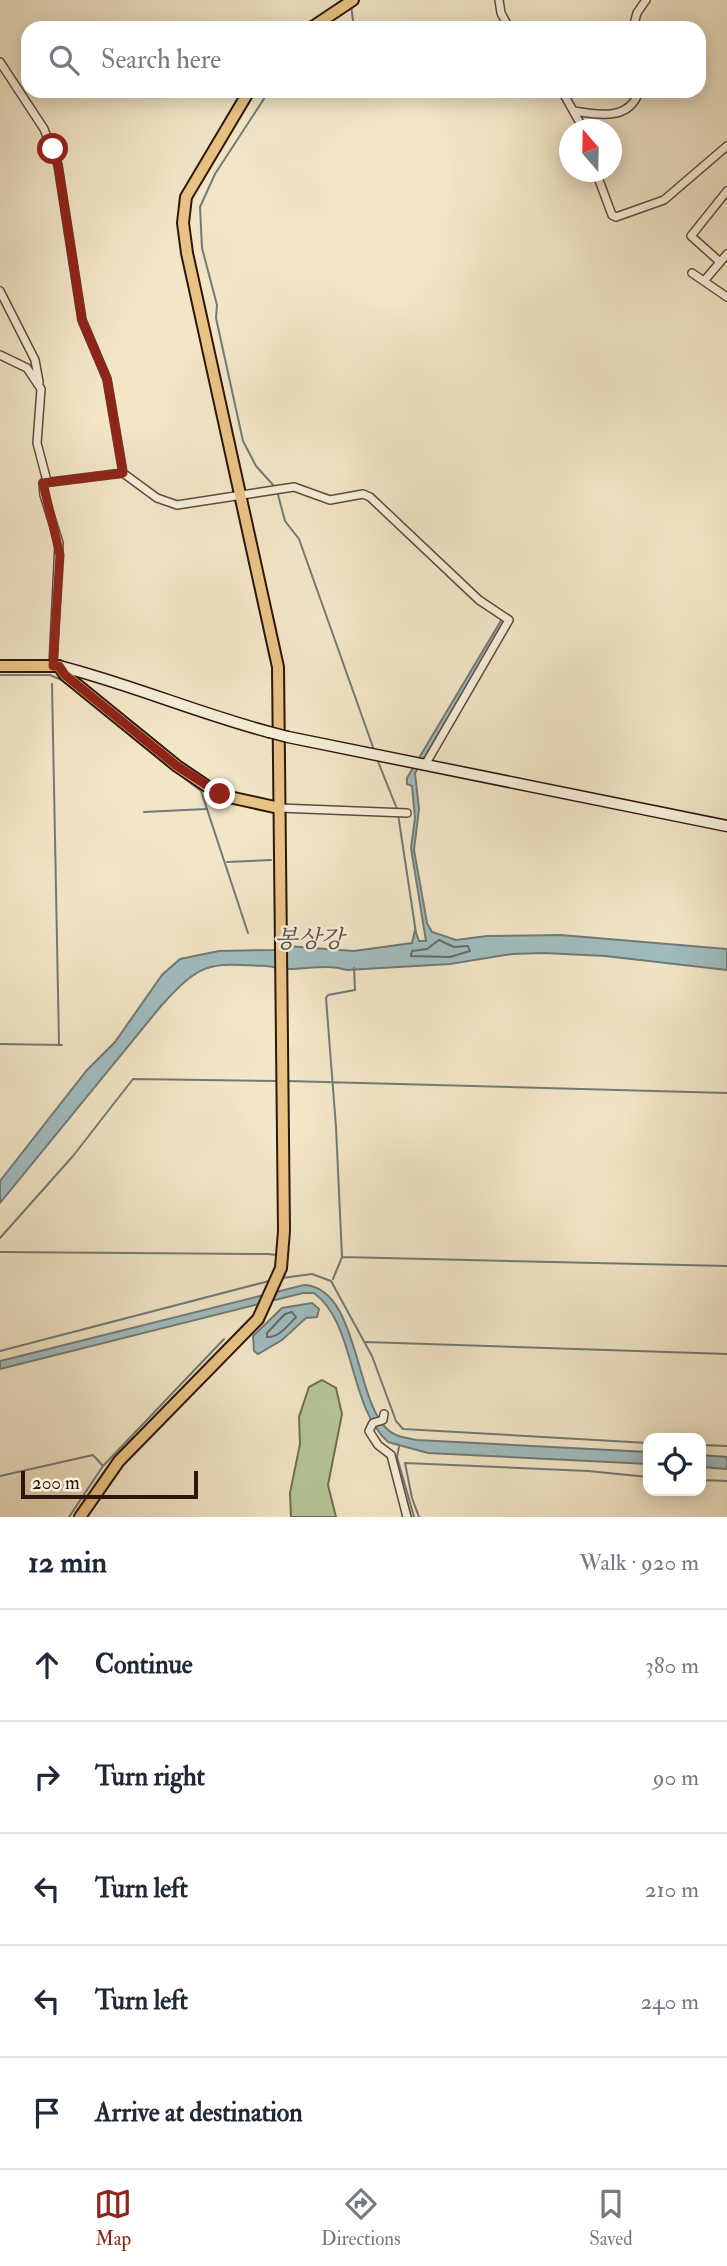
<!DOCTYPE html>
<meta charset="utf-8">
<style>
body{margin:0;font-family:"IM FELL Double Pica","Noto Serif KR",serif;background:#f6f6f7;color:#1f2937}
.controls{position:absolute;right:21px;bottom:21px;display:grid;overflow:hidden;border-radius:14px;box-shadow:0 4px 18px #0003}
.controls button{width:63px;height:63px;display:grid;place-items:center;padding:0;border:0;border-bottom:2px solid #e0e1e3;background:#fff;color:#1f2937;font:35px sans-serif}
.compass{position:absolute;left:559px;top:119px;width:63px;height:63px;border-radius:50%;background:#fff;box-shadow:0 4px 18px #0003;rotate:340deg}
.scale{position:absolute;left:21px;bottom:18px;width:177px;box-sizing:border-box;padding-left:7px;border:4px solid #2e160c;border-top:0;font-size:19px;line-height:24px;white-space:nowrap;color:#2e160c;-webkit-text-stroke:5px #f7efdb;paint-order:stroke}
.stop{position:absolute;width:21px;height:21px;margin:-16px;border:5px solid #8f2418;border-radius:50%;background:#fff}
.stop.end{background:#8f2418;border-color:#fff;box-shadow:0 2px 7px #0008}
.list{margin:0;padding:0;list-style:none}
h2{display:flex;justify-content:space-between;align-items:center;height:91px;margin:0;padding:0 28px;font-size:30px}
h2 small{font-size:23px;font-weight:400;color:#747a83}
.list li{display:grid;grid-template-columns:46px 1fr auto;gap:21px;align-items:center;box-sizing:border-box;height:112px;padding:0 28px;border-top:2px solid #e0e1e3}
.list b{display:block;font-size:26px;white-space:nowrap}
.list em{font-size:23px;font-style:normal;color:#747a83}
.icon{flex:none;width:38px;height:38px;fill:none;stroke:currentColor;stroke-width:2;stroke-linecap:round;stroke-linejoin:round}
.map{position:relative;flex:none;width:727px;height:1517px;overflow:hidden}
.search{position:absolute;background:#fff;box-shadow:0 4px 18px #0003;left:21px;right:21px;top:21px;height:77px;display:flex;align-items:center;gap:18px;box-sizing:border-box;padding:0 24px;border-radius:21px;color:#747a83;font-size:26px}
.sheet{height:651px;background:#fff}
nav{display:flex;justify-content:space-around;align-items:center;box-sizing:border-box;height:98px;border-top:2px solid #e0e1e3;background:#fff;font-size:19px;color:#747a83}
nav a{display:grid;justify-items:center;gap:4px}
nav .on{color:#8f2418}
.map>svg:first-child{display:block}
.green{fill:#b6c699;stroke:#726e52;stroke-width:2}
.water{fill:#a0bdc0;stroke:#727a78;stroke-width:2}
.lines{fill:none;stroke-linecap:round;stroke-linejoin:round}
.shore{stroke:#676a66;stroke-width:2}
.stream{stroke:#727a78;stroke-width:2}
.street-casing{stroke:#5f4a3b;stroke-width:10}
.secondary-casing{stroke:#2e160c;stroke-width:13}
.primary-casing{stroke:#2e160c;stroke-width:14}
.street{stroke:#f7efdb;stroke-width:7}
.secondary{stroke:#f7efdb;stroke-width:10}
.primary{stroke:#e9c384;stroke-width:10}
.secondary-bridge-casing{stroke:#2e160c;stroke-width:13;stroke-linecap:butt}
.secondary-bridge{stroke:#f7efdb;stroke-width:10}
.route{stroke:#8f2418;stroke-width:9}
.labels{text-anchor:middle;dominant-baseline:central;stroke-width:5;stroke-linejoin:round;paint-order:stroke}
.water-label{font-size:24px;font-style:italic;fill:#56504b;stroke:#f7efdb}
</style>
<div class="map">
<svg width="727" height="1517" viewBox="0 0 727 1517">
<rect width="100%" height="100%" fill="#f2e6c7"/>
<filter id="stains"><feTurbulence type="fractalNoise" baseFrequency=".00286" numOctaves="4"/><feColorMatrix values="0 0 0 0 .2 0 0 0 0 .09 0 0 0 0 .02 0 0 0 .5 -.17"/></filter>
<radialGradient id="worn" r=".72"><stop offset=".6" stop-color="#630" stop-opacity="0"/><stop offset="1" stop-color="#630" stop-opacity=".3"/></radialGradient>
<path class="green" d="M322,1380L336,1388L342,1414L328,1485L336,1517H291L290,1493L300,1444L299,1417L309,1387Z"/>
<path class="water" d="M502,619L506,620L415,773L419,809L414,850L427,923L432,932L456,940L487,936L561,935L727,949V970L605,956L544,953L512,954L450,964L347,970C327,964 308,969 288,969C281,970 274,966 266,966C207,963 201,962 161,1006L0,1203V1181L87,1070L115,1042L162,975L180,959L219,951L273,950L287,946L354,951L412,943L415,930L419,941H426L411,848L415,818L412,786L407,784V778Z
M304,1285C358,1287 355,1400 387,1429C395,1437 407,1438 417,1440L648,1452V1464L428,1453L388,1442C348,1406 356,1324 314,1293H303L0,1369V1361Z
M312,1303L319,1309L317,1317L306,1318L282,1340L258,1354L254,1351L253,1336L282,1308Z
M701,1455L727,1457V1469L701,1467Z"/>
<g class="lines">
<path class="shore" d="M439,940L454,947L468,946L470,951L450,957L411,956L412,951L427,949Z
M292,1312L296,1317C288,1325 279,1338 267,1337V1333L285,1314Z"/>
<path class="stream" d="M351,5L354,28
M269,91L215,174L200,207L202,248L217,305L216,318L243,441L256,466L274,486
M277,491L285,521L299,539L374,750
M0,675H50L64,681L153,753
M52,684L59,1044
M377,759L397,809
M179,774L201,791L248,933
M144,812L206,809
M398,814L416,933
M227,862L271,860
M0,1044L62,1045
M287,1081L727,1093
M0,1238L73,1156L133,1079L278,1081
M0,1252L268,1254L277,1255L275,1267
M342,1257L727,1266
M282,1278L312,1274L331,1281L372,1356L396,1421L403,1429L648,1443
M333,1279L342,1257L336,1127L326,998L328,995L355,990L354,968
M366,1342L727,1354
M0,1351L269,1281
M701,1445L727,1446
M399,1447L397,1457L414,1517
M0,1476L93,1455L102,1465
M701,1480L727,1481
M69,1517L103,1466L224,1339
M419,1517L412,1498L405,1463L588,1471L648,1477"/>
<g class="street-casing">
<path id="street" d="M499,0L501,13L509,28
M633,28L637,13L646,0
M0,62L44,129L58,165L82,320L107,379L123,473L157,498L177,505L294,487L330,500L363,494L370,497L479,600L509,620L425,765
M562,91L584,130
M574,111C598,115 630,121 639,91
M596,172L612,215L616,217L664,200L727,146
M720,262L691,236L727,191
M692,273L727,297
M704,281L727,254
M0,291L35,360L39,382
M0,355L27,368L41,389L37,443L47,481
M53,666L59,543L44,495L43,483L123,473
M279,808L407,813
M384,1414L383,1420L373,1423L369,1431L378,1445L391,1455L407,1517"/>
</g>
<g class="secondary-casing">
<path id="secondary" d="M59,666C130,684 197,713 269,732
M288,737L727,826"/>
</g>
<g class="primary-casing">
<path id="primary" d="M311,28L353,0
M0,666H59L65,675L177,766L220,795L279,808
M80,1517L119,1461L258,1319L281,1268L284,1231L278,667L187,253L183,223L186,197L249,91"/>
</g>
<use href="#street" class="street"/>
<use href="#secondary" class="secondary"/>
<use href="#primary" class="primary"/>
<g class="secondary-bridge-casing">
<path id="secondary-bridge" d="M269,732L288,737"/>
</g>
<use href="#secondary-bridge" class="secondary-bridge"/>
</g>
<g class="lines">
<path class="route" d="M53,149L58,165L82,320L107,379L123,473L43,483L60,555L53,666H59L65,675L177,766L220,794"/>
</g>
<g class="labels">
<g class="water-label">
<text x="309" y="939">봉상강</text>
</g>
</g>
<rect width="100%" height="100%" filter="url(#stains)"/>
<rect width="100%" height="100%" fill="url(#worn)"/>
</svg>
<div class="controls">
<button><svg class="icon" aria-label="locate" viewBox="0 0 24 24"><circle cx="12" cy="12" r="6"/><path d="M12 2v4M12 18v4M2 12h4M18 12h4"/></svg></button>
</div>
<svg class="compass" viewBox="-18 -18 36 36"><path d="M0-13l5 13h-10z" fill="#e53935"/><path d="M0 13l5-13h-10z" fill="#747a83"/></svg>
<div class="scale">200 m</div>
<div class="stop" style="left:53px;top:149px"></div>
<div class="stop end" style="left:220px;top:794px"></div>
<div class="search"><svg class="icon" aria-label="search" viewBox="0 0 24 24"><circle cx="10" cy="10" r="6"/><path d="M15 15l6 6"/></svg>Search here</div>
</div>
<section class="sheet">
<h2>12 min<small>Walk · 920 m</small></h2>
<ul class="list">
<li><svg class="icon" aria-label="ahead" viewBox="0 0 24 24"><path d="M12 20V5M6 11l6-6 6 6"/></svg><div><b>Continue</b></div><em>380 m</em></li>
<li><svg class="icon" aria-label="right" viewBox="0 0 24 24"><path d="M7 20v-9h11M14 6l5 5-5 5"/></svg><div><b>Turn right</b></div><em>90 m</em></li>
<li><svg class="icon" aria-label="left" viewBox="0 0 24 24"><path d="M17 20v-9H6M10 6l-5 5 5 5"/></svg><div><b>Turn left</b></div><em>210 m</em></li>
<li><svg class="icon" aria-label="left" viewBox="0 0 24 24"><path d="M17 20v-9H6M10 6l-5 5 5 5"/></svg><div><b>Turn left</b></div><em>240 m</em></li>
<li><svg class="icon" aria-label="arrive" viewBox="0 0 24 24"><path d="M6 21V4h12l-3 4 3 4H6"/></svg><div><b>Arrive at destination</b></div></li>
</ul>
</section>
<nav>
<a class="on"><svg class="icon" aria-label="map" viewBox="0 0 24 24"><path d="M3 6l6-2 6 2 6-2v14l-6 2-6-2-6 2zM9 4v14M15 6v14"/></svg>Map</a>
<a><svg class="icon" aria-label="directions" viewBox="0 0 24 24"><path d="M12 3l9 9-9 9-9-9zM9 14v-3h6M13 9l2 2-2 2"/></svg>Directions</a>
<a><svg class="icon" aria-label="saved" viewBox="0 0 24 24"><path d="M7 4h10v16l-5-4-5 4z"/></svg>Saved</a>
</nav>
